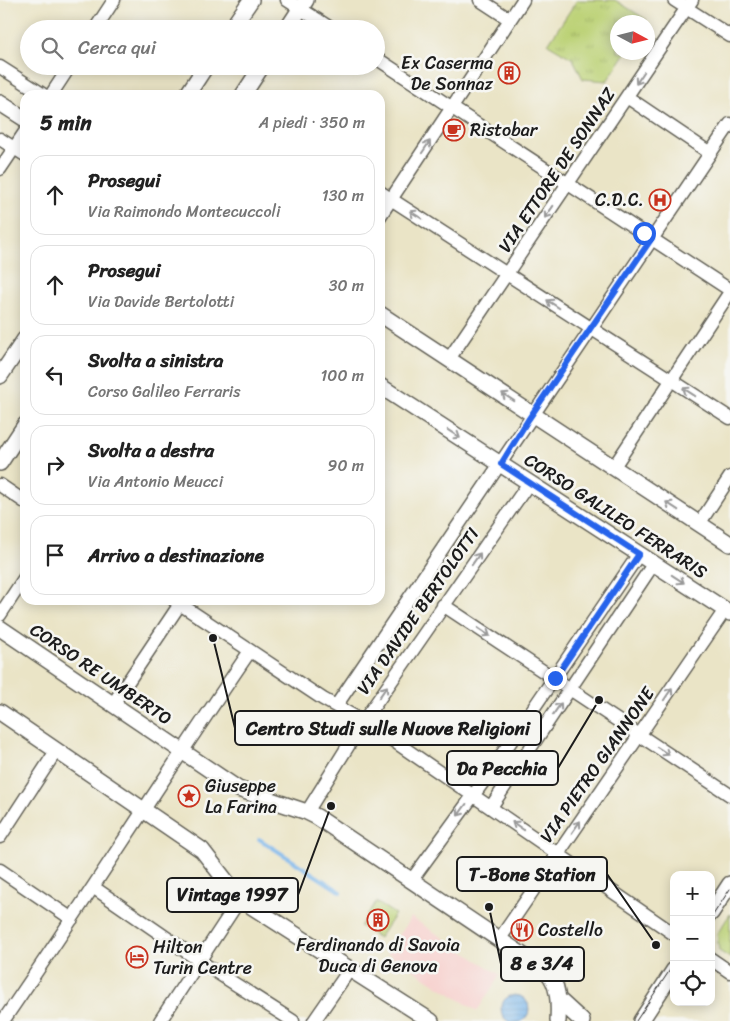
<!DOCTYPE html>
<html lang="it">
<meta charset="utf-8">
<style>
body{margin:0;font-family:Sriracha,sans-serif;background:#f6f6f6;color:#222}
.controls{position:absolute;right:15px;bottom:15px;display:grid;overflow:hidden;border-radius:10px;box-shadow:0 2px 12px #0003}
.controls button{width:45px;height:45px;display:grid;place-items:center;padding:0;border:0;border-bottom:1px solid #e0e0e0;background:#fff;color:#222;font:25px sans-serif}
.compass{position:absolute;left:610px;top:15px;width:45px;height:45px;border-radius:50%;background:#fff;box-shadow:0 2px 12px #0003;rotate:97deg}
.stop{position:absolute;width:15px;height:15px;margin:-11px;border:4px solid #2563eb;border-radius:50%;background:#fff}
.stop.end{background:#2563eb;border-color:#fff;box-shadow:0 1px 5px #0008}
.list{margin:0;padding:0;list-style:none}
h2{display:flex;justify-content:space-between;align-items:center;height:65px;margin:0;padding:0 20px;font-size:21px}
h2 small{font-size:16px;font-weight:400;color:#767676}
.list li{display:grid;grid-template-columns:32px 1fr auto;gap:15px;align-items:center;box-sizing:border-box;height:80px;margin:0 10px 10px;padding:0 10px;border:1px solid #e0e0e0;border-radius:15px}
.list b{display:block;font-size:19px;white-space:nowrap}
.list p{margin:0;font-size:16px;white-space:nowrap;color:#767676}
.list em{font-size:16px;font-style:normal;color:#767676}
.icon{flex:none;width:28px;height:28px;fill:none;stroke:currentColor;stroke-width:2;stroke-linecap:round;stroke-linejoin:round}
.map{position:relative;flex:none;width:730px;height:1021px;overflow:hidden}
.search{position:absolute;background:#fff;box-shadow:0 2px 12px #0003;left:20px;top:20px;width:365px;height:55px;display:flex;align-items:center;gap:12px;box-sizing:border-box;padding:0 18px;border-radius:28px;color:#767676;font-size:19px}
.panel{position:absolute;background:#fff;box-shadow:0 2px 12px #0003;left:20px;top:90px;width:365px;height:515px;border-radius:15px}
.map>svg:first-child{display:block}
.built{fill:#f7d0cd}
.grass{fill:url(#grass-tufts);stroke:#6c7749}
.garden{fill:#bcd276;stroke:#6c7749}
.water{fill:url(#water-rules);stroke:#4a6883}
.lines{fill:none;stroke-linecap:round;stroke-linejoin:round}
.stream{stroke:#77b4ea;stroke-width:4}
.minor-casing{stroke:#646258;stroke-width:15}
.tertiary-casing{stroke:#646258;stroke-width:18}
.minor{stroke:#fff;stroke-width:12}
.tertiary{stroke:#fff;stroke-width:15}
.tram{stroke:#1c1c1c;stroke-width:1}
.oneway{stroke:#999}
.route{stroke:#2563eb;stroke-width:6}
.labels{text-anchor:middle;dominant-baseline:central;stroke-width:5;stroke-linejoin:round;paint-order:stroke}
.poi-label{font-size:18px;fill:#1c1c1c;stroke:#f6f6f2;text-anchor:start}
.street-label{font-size:18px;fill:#1c1c1c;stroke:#f6f6f2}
.leader{fill:none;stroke:#1c1c1c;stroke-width:2}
.callout-dot{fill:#1c1c1c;stroke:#f6f6f2;stroke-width:2}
.callout{fill:#f6f6f2;stroke:#1c1c1c;stroke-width:2}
.callout-label{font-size:19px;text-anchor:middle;font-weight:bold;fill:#1c1c1c}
</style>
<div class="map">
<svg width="730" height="1021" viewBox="0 0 730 1021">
<defs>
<pattern id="grass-tufts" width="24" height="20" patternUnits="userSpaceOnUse" patternTransform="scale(1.25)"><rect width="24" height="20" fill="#bcd276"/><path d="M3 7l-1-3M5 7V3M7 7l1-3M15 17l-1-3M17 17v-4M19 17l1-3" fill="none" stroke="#a1b466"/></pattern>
<pattern id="water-rules" width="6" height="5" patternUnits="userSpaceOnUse" patternTransform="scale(1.25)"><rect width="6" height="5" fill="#77b4ea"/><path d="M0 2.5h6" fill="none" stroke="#669ac8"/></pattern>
</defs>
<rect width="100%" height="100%" fill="#f6f6f2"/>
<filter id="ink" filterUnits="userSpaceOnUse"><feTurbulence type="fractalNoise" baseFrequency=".02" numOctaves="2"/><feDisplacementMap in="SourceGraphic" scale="10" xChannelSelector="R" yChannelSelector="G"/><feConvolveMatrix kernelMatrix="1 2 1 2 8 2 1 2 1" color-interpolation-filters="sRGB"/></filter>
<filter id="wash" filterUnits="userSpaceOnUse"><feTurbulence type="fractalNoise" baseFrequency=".0096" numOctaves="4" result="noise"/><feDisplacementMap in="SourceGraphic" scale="20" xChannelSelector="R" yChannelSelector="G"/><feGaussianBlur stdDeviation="1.12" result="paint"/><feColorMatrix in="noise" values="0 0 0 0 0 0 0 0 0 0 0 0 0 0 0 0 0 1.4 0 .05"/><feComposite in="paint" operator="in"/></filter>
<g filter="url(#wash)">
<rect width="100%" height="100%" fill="#eae4c6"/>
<path class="built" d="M411,917L500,975L477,1011L387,953Z"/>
<path class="grass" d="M577,0H615L647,20L645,22H618V52L626,53L607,81L583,79L573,59L548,44Z"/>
<path class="garden" d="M376,902L395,914L379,938L360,926Z
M730,914V958L719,951L717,934Z"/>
<path class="water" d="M501 1009a14 14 0 1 1 28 0a14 14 0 1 1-28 0Z"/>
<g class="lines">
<path class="stream" d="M259,839L341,892"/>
</g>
</g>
<g filter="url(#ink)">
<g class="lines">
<g class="minor-casing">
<path id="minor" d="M287,0L332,29
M480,0L509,19
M674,0L730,36
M95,29L114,0
M376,58L730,290
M0,67L44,95
M51,95L70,66
M627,97L710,153
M0,139L25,155
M0,169L25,132
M380,192L730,418
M380,216L523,0
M449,359L692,0
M613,468L730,292
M0,485L25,502
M699,524L730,477
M174,600L323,699L375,728L674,934
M443,605L730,795
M0,615L25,577
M113,704L180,604
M336,706L730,124
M491,807L654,563
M307,812L363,722L529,483
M0,837L56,751
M0,870L72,919
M411,881L483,782L639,554
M93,887L210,968L293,1021
M499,940L725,610
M711,959L730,972
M3,1021C87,899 166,773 250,651
M160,1021L240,899
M314,1021L350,969"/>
</g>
<g class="tertiary-casing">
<path id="tertiary" d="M231,29L251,0
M287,29L306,0
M187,95L206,66
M243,95L262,66
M0,103L25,119
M380,314L730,544
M0,376L25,339
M380,386L730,613
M0,463L25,425
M0,628L238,789L307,812L317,817L546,971C559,983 559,1004 558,1021
M0,712L202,850L240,899L431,1021
M711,913L730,884
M558,999L582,1021
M641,1021L674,970"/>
</g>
<use href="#minor" class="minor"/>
<use href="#tertiary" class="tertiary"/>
<path class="tram" d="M711,918L730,889
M636,1021L674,964"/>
</g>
<defs><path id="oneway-shaft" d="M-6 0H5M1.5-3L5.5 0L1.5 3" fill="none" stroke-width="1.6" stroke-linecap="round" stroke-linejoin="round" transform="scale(1.25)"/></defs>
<g class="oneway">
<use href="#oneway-shaft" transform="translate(640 78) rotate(124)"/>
<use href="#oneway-shaft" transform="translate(426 147) rotate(-56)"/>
<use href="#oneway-shaft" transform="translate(549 212) rotate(125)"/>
<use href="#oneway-shaft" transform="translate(416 215) rotate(-148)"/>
<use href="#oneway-shaft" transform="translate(553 304) rotate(-147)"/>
<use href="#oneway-shaft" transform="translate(689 392) rotate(-147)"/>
<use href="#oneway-shaft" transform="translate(508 397) rotate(-147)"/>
<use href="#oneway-shaft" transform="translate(454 434) rotate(33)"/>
<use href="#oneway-shaft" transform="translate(672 506) rotate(-147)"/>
<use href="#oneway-shaft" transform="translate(476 559) rotate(-55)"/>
<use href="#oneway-shaft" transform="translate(678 579) rotate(33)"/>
<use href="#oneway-shaft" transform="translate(484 632) rotate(34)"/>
<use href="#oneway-shaft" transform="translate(383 692) rotate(-55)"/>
<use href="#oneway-shaft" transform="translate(668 694) rotate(-56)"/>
<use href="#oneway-shaft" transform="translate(557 709) rotate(-55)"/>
<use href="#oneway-shaft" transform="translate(663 751) rotate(33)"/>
<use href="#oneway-shaft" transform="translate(462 810) rotate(126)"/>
<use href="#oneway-shaft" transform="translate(518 826) rotate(-145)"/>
<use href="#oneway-shaft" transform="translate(576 827) rotate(-55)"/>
</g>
</g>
<g class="lines" filter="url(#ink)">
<path class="route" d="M555,678L639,554L501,464L528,420L652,238L644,233"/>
</g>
<defs>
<g id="building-ring" transform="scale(1.125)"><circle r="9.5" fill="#f6f6f2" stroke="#c8321e" stroke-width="1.5"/><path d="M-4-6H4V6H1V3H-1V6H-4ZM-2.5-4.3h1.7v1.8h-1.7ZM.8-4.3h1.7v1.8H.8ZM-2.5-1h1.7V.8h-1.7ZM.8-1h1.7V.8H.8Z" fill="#c8321e"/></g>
<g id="cafe-ring" transform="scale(1.125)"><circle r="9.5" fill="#f6f6f2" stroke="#c8321e" stroke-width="1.5"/><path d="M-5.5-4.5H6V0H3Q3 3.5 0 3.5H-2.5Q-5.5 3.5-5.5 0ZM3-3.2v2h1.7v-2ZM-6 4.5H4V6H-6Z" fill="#c8321e"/></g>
<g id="hospital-ring" transform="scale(1.125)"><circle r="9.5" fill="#f6f6f2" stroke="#c8321e" stroke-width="1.5"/><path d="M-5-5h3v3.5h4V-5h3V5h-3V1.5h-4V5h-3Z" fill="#c8321e"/></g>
<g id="sight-ring" transform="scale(1.125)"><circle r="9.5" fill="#f6f6f2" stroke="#c8321e" stroke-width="1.5"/><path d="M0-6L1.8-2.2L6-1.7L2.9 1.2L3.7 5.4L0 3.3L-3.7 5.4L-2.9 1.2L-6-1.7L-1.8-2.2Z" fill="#c8321e"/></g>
<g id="restaurant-ring" transform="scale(1.125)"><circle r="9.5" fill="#f6f6f2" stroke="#c8321e" stroke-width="1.5"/><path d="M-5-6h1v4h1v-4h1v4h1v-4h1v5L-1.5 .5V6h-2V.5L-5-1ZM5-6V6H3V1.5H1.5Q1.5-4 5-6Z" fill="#c8321e"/></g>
<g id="hotel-ring" transform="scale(1.125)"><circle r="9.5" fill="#f6f6f2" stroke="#c8321e" stroke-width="1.5"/><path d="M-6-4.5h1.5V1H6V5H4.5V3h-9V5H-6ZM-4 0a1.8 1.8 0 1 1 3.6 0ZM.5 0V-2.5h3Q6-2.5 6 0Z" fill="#c8321e"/></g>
</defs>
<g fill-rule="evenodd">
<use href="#building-ring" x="509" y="73"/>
<use href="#cafe-ring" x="454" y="130"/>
<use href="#hospital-ring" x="660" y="200"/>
<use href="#sight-ring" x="189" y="796"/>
<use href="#building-ring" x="378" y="920"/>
<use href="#restaurant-ring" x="522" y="930"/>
<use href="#hotel-ring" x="137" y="957"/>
</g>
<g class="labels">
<g class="poi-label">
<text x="493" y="63" text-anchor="end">Ex Caserma<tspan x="493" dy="21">De Sonnaz</tspan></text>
<text x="470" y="130">Ristobar</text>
<text x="644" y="200" text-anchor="end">C.D.C.</text>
<text x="205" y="786">Giuseppe<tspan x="205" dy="21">La Farina</tspan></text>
<text x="538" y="930">Costello</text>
<text x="378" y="945" text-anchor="middle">Ferdinando di Savoia<tspan x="378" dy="21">Duca di Genova</tspan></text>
<text x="153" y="947">Hilton<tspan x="153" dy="21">Turin Centre</tspan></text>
</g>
<g class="street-label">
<text transform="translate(557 170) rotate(-56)">VIA ETTORE DE SONNAZ</text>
<text transform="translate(616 516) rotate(33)">CORSO GALILEO FERRARIS</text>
<text transform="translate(418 611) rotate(-55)">VIA DAVIDE BERTOLOTTI</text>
<text transform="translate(101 674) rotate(34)">CORSO RE UMBERTO</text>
<text transform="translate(597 765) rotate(-55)">VIA PIETRO GIANNONE</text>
</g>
</g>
<path class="leader" d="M213 638L235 728M599 700L558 768M656 945L607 874M331 806L298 895M489 907L501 964"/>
<g class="callout-dot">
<circle cx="213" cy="638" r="5"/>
<circle cx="599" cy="700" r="5"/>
<circle cx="656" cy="945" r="5"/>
<circle cx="331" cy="806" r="5"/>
<circle cx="489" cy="907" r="5"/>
</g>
<g class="callout">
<rect x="235" y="711" width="306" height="34" rx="5"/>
<rect x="447" y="751" width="111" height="34" rx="5"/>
<rect x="457" y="857" width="150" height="34" rx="5"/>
<rect x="167" y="878" width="131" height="34" rx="5"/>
<rect x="501" y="947" width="83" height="34" rx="5"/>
</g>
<g class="callout-label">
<text x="388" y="735">Centro Studi sulle Nuove Religioni</text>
<text x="502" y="775">Da Pecchia</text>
<text x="532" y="881">T-Bone Station</text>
<text x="232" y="901">Vintage 1997</text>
<text x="542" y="970">8 e 3/4</text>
</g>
</svg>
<div class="controls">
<button>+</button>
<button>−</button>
<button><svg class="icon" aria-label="locate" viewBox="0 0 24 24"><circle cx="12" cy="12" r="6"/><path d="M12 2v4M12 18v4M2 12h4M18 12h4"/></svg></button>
</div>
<svg class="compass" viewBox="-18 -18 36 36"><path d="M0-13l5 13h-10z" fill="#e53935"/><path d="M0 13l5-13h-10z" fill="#767676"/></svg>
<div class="stop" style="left:644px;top:233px"></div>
<div class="stop end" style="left:555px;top:678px"></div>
<div class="search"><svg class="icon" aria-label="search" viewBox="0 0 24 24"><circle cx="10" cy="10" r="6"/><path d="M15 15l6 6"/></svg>Cerca qui</div>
<section class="panel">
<h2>5 min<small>A piedi · 350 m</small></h2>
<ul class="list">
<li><svg class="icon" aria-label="ahead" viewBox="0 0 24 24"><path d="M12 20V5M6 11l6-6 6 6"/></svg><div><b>Prosegui</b><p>Via Raimondo Montecuccoli</p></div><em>130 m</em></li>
<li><svg class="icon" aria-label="ahead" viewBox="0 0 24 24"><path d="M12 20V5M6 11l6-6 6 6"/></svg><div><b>Prosegui</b><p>Via Davide Bertolotti</p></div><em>30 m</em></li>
<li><svg class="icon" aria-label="left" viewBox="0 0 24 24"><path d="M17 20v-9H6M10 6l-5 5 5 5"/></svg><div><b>Svolta a sinistra</b><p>Corso Galileo Ferraris</p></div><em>100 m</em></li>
<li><svg class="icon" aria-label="right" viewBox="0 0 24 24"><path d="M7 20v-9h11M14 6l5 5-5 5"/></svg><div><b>Svolta a destra</b><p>Via Antonio Meucci</p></div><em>90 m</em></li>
<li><svg class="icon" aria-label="arrive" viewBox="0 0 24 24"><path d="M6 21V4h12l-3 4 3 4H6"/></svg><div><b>Arrivo a destinazione</b></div></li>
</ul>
</section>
</div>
